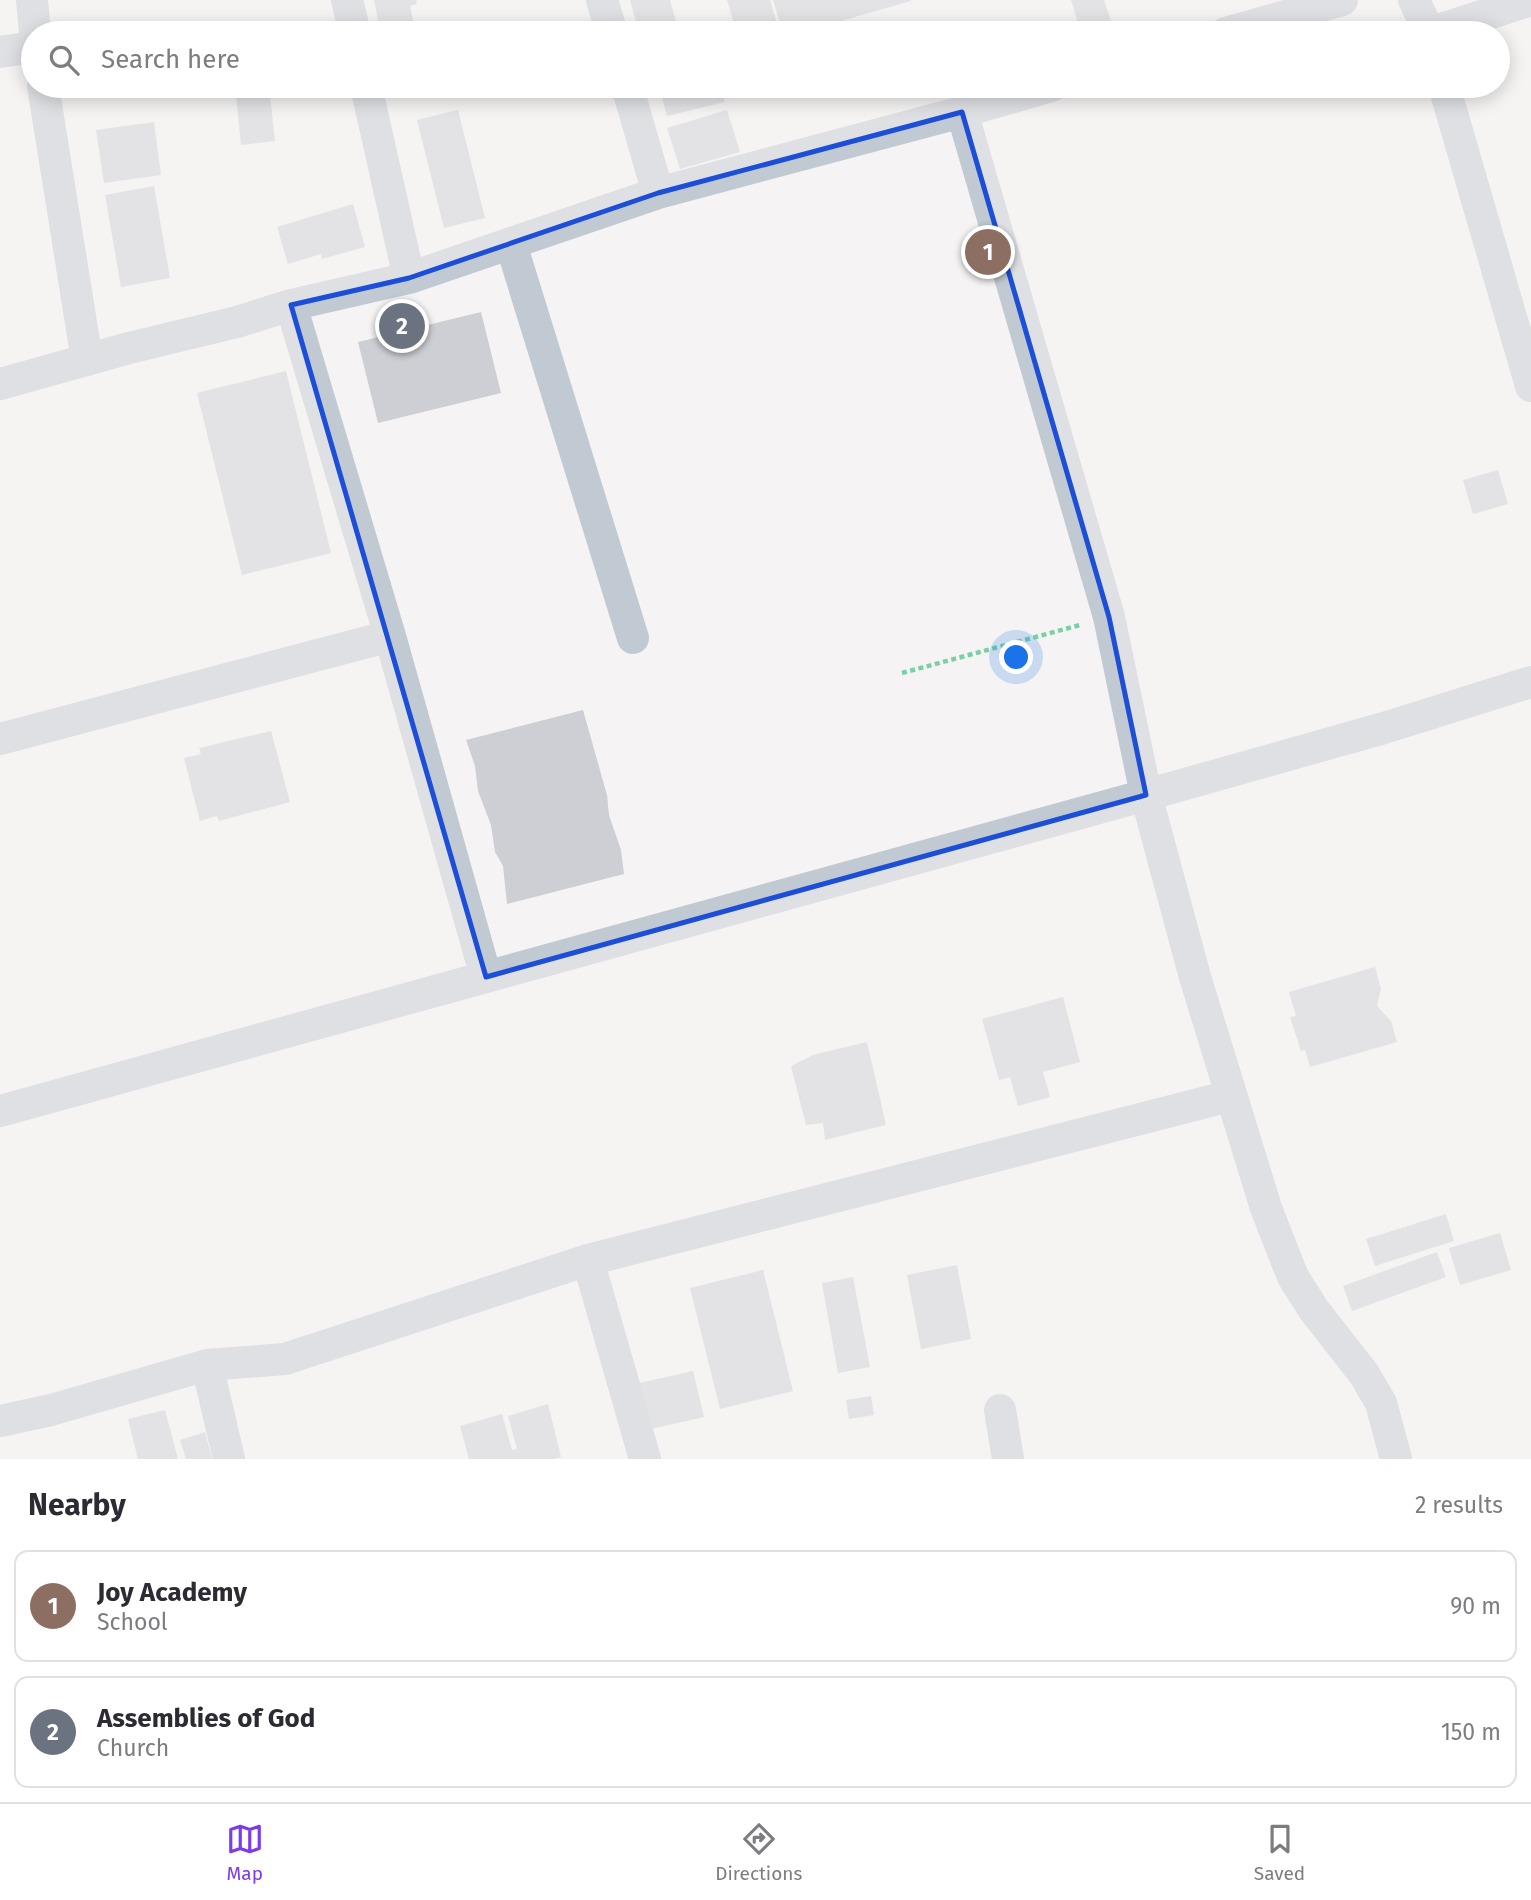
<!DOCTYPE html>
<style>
body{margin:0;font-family:"Fira Sans",sans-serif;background:#f2f2f3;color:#2b2b33}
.you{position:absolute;left:1017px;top:658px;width:24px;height:24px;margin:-18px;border:5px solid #fff;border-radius:50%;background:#1a73e8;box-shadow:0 0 0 10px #1a73e833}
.badge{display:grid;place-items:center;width:46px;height:46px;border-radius:50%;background:#7c3aed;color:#fff;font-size:23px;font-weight:700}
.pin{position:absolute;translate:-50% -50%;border:4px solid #fff;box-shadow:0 2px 7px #0006}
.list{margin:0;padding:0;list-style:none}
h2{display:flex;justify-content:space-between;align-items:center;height:91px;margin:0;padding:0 28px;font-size:30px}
h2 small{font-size:23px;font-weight:400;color:#7c7c81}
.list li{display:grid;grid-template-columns:46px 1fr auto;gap:21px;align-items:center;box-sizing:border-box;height:112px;margin:0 14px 14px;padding:0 14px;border:2px solid #e1e1e2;border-radius:14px}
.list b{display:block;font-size:26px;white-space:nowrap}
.list p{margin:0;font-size:23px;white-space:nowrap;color:#7c7c81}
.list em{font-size:23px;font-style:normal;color:#7c7c81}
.icon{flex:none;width:38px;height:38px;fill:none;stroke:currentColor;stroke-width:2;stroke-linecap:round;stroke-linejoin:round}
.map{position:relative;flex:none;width:1531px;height:1459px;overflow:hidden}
.search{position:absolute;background:#fff;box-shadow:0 4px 18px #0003;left:21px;right:21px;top:21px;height:77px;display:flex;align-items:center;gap:18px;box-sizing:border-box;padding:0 24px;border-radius:38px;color:#7c7c81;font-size:26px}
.sheet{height:343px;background:#fff}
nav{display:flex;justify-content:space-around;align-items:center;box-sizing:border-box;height:98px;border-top:2px solid #e1e1e2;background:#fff;font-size:19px;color:#7c7c81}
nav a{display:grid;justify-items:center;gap:4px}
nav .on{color:#7c3aed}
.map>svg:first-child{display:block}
.building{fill:#cdcfd5}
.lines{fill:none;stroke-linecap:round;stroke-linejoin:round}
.path{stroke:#7ad0a6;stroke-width:4.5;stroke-dasharray:5 3.5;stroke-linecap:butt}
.street{stroke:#c1cad2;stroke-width:32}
.marked{fill:none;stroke:#1d4ed8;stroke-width:5;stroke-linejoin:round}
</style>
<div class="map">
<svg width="1531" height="1459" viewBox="0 0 1531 1459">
<rect width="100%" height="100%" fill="#f5f3f3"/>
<path class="building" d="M374,0H416L417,4L410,6L414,24L380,30Z
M630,0H670L679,33H639Z
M727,0H770L780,33H737Z
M773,0H911V1L798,33H783Z
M1071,0H1104L1115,33H1081Z
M262,21L263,33H229L228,24Z
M235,86H269L275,141L241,145Z
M659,86H720L725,102L667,116Z
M458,110L485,218L444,228L417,120Z
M727,110L740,152L680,169L667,128Z
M154,122L161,175L104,183L96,130Z
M154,186L170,278L121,287L105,195Z
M353,204L365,247L322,259L321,254L288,264L277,227Z
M481,312L501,393L378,423L358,342Z
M286,371L331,553L242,575L197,393Z
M1498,470L1508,504L1473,514L1463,480Z
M583,710L607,795L609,815L621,850L624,874L507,904L503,866L495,852L491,825L478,791L475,766L466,740Z
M271,731L290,802L219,821L217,816L200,821L184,758L201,754L199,748Z
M1375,967L1381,989L1377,1006L1391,1021L1397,1042L1310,1067L1305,1050L1301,1051L1290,1017L1296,1016L1289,992Z
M1063,997L1080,1062L1043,1072L1050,1097L1018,1106L1010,1077L999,1080L982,1019Z
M867,1042L886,1125L825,1140L823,1123L806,1125L791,1066L813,1055Z
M1446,1214L1454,1241L1375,1266L1366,1239Z
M1500,1233L1511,1270L1460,1285L1449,1248Z
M1437,1252L1446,1277L1352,1311L1343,1286Z
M957,1265L971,1339L921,1349L907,1275Z
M763,1270L793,1391L720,1409L690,1288Z
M853,1277L870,1367L838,1373L822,1283Z
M693,1371L704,1417L646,1430L635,1384Z
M871,1396L874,1415L849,1419L846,1400Z
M548,1404L561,1457L554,1459H469L460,1426L502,1414L512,1450L517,1449L508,1416Z
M165,1410L178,1459H138L128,1419Z
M205,1432L212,1459H186L180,1440Z"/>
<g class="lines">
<path class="path" d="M902,673L1080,625"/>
<path class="street" d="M32,0L35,33
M347,0L355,33
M602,0L612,33
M1414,0L1429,33
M1226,33L1342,0
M1429,33L1531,0
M0,52L33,47
M43,86L87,360
M366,86L409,278
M627,86L658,193
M1444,86L1531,386
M962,112L1109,617L1146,795L1195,977L1266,1208L1293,1277L1314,1310L1364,1374L1381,1403L1396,1459
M511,244L633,638
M291,305L390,636L486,977
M0,384L129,348L237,322L291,305L409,278L658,193L962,112L1051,86
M0,739L390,636
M0,1111L1146,795L1384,728L1531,682
M588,1260L645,1459
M207,1365L229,1459
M1000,1410L1008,1459
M0,1421L51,1410L207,1365L285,1359L588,1260L1230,1096"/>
</g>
<path d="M0 0H1531V1459H0ZM962,112L1109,617L1146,795L486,977L291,305L409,278L658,193Z" fill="#f5f3f3" fill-opacity=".55" fill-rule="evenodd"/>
<path class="marked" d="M962,112L1109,617L1146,795L486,977L291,305L409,278L658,193Z"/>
</svg>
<div class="you"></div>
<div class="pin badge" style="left:988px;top:252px;background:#8d6e63">1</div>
<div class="pin badge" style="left:402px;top:326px;background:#6b7280">2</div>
<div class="search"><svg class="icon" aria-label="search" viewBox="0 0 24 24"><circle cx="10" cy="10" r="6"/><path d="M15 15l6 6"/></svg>Search here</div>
</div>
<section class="sheet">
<h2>Nearby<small>2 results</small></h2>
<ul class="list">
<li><span class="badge" style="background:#8d6e63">1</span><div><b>Joy Academy</b><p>School</p></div><em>90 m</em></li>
<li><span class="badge" style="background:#6b7280">2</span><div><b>Assemblies of God</b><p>Church</p></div><em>150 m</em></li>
</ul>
</section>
<nav>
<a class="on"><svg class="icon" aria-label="map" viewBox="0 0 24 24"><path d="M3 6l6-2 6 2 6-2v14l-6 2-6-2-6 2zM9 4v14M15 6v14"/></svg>Map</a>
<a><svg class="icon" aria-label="directions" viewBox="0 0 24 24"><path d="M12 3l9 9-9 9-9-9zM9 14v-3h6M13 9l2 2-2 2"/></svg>Directions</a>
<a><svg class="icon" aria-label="saved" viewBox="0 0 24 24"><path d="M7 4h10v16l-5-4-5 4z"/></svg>Saved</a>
</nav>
